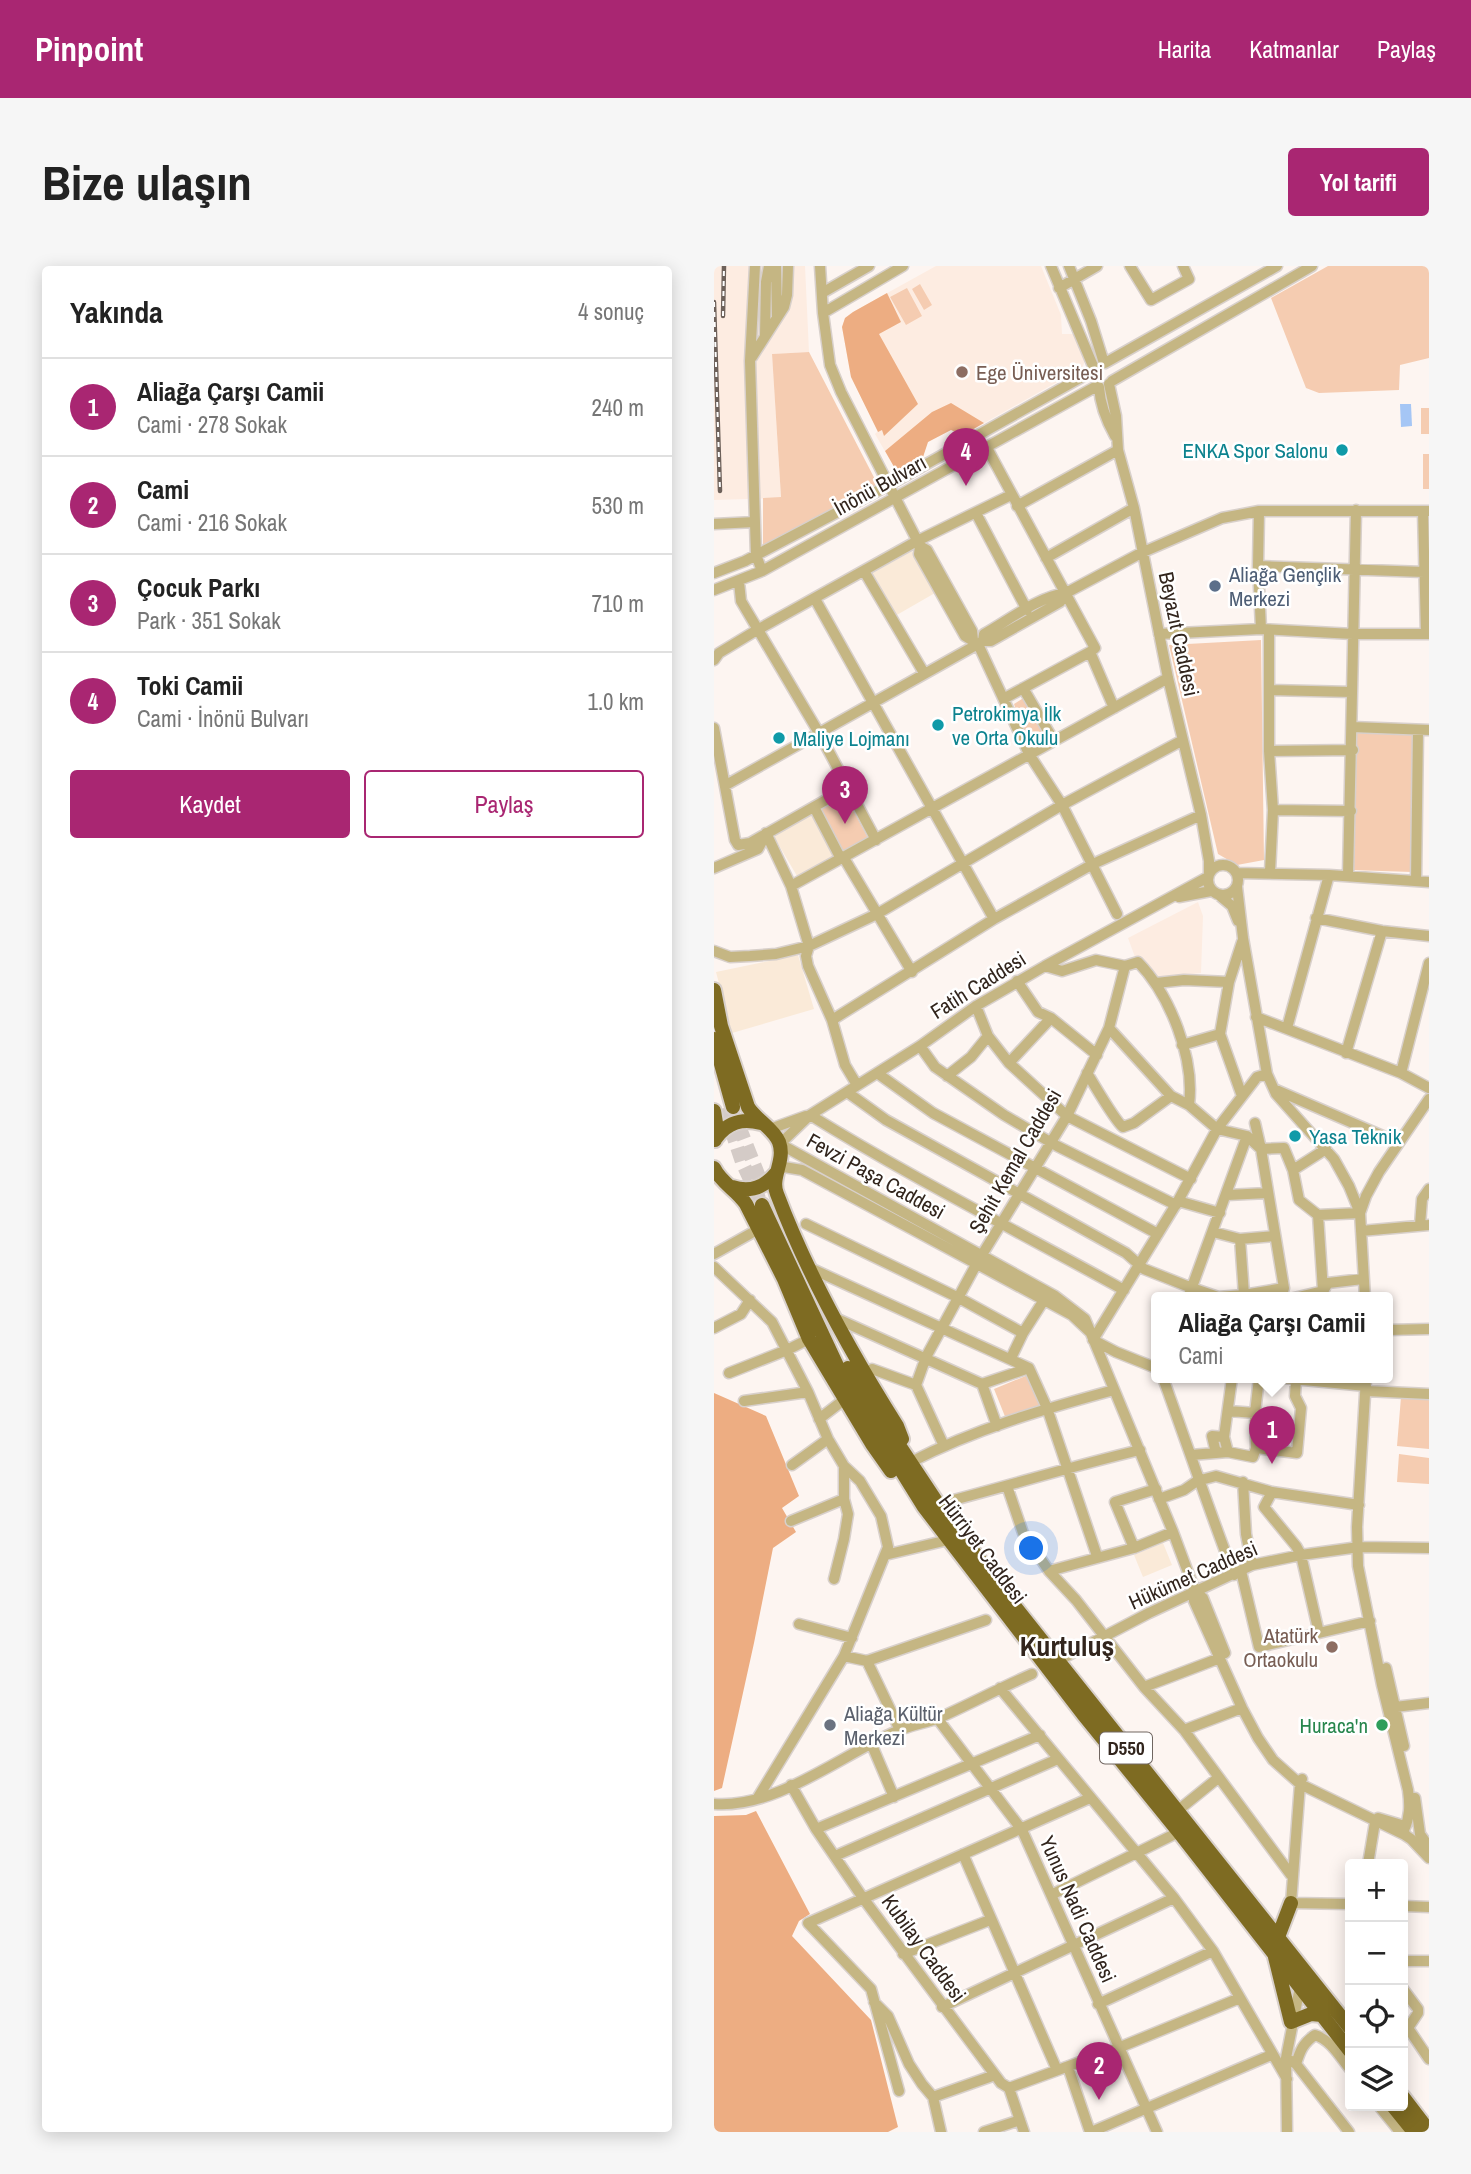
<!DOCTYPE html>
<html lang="tr">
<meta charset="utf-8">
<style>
body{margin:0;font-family:"Archivo Narrow",sans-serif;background:#f6f6f6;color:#222}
.controls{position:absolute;right:21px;bottom:21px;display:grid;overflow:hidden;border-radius:7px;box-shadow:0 4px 18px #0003}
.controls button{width:63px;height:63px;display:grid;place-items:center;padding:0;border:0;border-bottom:2px solid #e0e0e0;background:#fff;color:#222;font:35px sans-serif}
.you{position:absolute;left:318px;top:1283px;width:24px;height:24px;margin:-18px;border:5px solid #fff;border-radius:50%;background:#1a73e8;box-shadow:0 0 0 10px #1a73e833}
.badge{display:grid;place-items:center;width:46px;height:46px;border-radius:50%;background:#a92672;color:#fff;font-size:23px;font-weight:700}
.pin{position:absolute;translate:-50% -58px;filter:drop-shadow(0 2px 4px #0008)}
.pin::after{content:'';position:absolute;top:37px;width:24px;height:21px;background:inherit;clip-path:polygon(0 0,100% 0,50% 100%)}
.popup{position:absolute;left:437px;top:1026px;width:242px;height:91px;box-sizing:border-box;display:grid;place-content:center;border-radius:7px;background:#fff;filter:drop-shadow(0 2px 5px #0005);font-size:23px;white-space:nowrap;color:#767676}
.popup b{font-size:26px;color:#222}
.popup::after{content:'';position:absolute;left:50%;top:100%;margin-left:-14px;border:14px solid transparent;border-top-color:#fff}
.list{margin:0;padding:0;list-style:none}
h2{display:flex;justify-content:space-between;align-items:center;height:91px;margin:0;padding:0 28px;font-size:30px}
h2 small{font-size:23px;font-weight:400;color:#767676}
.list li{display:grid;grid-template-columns:46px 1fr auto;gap:21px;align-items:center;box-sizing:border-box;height:98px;padding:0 28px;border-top:2px solid #e0e0e0}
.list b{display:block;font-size:26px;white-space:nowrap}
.list p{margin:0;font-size:23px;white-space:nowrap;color:#767676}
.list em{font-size:23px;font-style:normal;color:#767676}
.actions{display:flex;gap:14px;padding:21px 28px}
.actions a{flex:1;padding:16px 0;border:2px solid #a92672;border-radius:7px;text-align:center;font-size:24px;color:#a92672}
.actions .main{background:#a92672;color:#fff}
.icon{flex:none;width:38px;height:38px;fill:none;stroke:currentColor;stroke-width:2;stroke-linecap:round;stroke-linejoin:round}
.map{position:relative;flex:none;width:715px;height:1866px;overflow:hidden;border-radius:7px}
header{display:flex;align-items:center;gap:42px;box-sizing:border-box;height:98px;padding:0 35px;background:#a92672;color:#fff}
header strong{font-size:33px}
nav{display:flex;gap:38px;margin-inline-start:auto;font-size:24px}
.intro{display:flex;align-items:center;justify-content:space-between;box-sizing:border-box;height:168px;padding:0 42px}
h1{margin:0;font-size:49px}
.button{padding:18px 32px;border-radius:7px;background:#a92672;color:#fff;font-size:24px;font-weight:700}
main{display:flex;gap:42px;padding:0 42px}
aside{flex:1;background:#fff;border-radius:7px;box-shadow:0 4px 18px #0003}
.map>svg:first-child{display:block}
.commercial{fill:#faead8}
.built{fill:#fdece1}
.green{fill:#f5ccb1}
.forest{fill:#edad82}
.water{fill:#a5c6f5}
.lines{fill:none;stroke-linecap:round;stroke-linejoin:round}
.highway-tunnel{stroke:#d4cbc7;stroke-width:14;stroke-dasharray:14 7;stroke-linecap:butt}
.minor-casing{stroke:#d8d0cb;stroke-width:13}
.highway-casing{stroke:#d8d0cb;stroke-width:18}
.minor{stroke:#c5b683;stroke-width:10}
.highway{stroke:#7e6b22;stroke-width:14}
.rail-casing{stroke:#6d615a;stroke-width:4.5}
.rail{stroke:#fff;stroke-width:2;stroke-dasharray:5;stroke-linecap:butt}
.education-dot{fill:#8d6e63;stroke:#fff;stroke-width:2.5}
.culture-dot{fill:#0f9aa8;stroke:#fff;stroke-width:2.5}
.service-dot{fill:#5c6f8a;stroke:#fff;stroke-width:2.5}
.worship-dot{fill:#6b7280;stroke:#fff;stroke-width:2.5}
.leisure-dot{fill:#2e9e5b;stroke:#fff;stroke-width:2.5}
.labels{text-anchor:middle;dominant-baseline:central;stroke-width:5;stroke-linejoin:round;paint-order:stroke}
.shield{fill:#fff;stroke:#706661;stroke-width:2}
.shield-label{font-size:19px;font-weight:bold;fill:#32251d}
.education-label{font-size:21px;fill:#785e54;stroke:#fff;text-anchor:start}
.culture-label{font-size:21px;fill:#0d838f;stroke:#fff;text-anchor:start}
.street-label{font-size:21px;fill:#32251d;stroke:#fff}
.service-label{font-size:21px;fill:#4e5e75;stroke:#fff;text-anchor:start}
.worship-label{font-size:21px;fill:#5b616d;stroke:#fff;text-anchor:start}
.leisure-label{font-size:21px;fill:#27864d;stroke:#fff;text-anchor:end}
.district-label{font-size:28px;font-weight:bold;fill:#32251d;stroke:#fff}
</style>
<header>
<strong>Pinpoint</strong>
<nav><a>Harita</a><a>Katmanlar</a><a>Paylaş</a></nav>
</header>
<div class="intro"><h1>Bize ulaşın</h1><a class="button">Yol tarifi</a></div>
<main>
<aside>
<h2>Yakında<small>4 sonuç</small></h2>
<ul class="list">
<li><span class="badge">1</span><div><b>Aliağa Çarşı Camii</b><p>Cami · 278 Sokak</p></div><em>240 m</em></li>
<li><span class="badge">2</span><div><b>Cami</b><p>Cami · 216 Sokak</p></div><em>530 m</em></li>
<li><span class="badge">3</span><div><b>Çocuk Parkı</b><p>Park · 351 Sokak</p></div><em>710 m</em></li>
<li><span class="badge">4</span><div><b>Toki Camii</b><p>Cami · İnönü Bulvarı</p></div><em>1.0 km</em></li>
</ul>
<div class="actions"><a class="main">Kaydet</a><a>Paylaş</a></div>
</aside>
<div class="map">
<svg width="715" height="1866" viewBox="0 0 715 1866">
<rect width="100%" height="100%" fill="#fdf5f1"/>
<path class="commercial" d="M198,285L221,327L181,350L157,308Z
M97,548L124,592L86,615L60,571Z
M84,689L100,743L18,767L2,706Z
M449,1277L458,1299L429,1311L420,1289Z"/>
<path class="built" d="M0,0H91L95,86L58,88L67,232L0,234Z
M222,0H327L347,49L348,68H363L373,90L368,102L249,169L237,164L214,176L209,191L183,206L161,168L164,165L137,111L128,61L131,52L139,46Z
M484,636L489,650L487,707L445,712L421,691L414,672Z"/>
<path class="green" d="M614,0H715V92L686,99L685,124L605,127L592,122L557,32Z
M206,18L218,39L210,44L198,23Z
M193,22L208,50L192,59L176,31Z
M95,86L165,221L49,280V232L67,231L58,88Z
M707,142H715V168H707Z
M709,188H715V223H709Z
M547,374L550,594L523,599L504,588L455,379Z
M311,431L335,475L315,482L300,438Z
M643,465L703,467L698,606L638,604Z
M131,529L155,574L130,587L106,542Z
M314,1109L327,1139L292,1153L280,1123Z
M687,1131L715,1133V1183L683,1180Z
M685,1188L715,1192V1218L683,1216Z"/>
<path class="forest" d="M173,27L187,56L165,68L204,138L170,170L168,164L164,166L137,111L128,61L131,52L139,46Z
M237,137L270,157L249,169L237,164L214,176L209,191L183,206L171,185L218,146Z
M0,1127L52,1150L85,1230L68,1242L82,1266L59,1282L40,1377L8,1522L0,1525Z
M42,1545L96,1648L85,1655L78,1670L157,1754L184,1861L174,1866H0V1550L32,1549Z"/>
<path class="water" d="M686,138H697L698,160L687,161Z"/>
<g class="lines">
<path class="highway-tunnel" d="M10,842L28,896L48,939
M25,860L51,926"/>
<g class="minor-casing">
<path id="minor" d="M41,0L36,95L42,289L48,305
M62,0L63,52
M106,0L109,47L116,99L127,126L206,280L205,288L251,370L264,378L315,488L348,539L403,648
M337,0L379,100
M355,0L377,55L390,97
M416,0L437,34L475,13L469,0
M345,22L383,0
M108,27L155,0
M109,47L189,0
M51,69L52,16L55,0
M38,91L70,41L73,29L74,0
M391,97L563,0
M398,115L598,0
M395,118L402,150L404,184L420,242L454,412L487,549L495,595V607
M385,121C386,138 392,154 401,170
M273,182L381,382L376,386L400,442
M303,240L404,184
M545,245L544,300L547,363
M709,245L712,368
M262,247L313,344
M0,258L41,256
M206,280L213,284L258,365L259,374
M332,292L420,242
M544,300L710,306
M150,305L210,407
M0,307L31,295L175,219L375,107
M25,316L27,335L105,467L162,574
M0,324L48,305L383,120
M101,333L280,653
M555,364V485L559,544L556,606
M445,368L547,363L639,368H715
M269,375H277L346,336L352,327
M0,394L5,387L43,364L203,275L297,229
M309,422L340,475
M556,424L638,426
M291,432L376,386
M638,461L715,464
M0,462L21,574L24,579L36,577L135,521
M555,485L639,484
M12,519L264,378L269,375L270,368C295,354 324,331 352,327L427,287L508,252L545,245H715
M100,541L127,593
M559,544L637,545
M52,567L77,620L95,680L92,690L94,700L118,754L131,799L143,819
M130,592L198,706
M494 614a15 15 0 1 1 30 0a15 15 0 1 1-30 0Z
M0,602L44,583L52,568
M522,607L615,609L715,616
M634,610L642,244
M494,611L331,700L262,740L206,780L96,849L66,878L341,1030L371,1053L459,1266L481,1325L480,1335L528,1442L544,1472L559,1494L586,1518L691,1569L697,1573L715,1592
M702,615L704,464
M77,620L454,412
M523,621L529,672L553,808L562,828L620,893L635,920L646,947
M506,630L518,640L524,655
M465,631L497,625
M602,652L668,665L715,670
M0,685L16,691L36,690L62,688L95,680L163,648L348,539L469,474
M411,700L424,696C456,729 481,792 475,839
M303,715L324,746L337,752L383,789
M442,717L470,714L515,716
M262,740L274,770L295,797L353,850L477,913
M542,751L687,807L715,822
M118,754L280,653L379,598L487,549
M395,762L457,830
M573,762L615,609
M468,779L506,768
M206,780L221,801L290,849L343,880L462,939
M632,787L668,665
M295,797L337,752
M163,807L219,847L444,968
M373,807C380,818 401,855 409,861L420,857L457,830L475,839L503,863L533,870L547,883L570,882L579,904L585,934L604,949L609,1025L612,1032
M687,807L715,697
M233,810L257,791L274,770
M560,823L685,877
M133,826L172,854L412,987L430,1003L478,1022L504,1031L530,1029L531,1032
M528,830L506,768L515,716L528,676
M96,849C198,912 305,966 410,1024
M541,857L547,883L570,1022L567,1032
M56,863L92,850
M579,904L612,883
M63,906L70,901L88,904L358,1049L376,1066
M513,929L554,927
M464,935L506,947
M604,949L646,947
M92,958L245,1032L309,1067
M706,959L708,933L715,923
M647,965L715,959
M499,966L526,973L561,970
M526,973L530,1029L570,1022
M0,988L43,964
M0,1001L58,1056L94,1126L114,1173L130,1200L146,1215L167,1250L174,1281L130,1390L43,1533
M96,1002L315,1102
M474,1032L533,870
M580,1032L609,1025L614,1017L649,1013
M651,1032L646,947L652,930L665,906L715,833
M119,1051L268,1118
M0,1062L27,1048L36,1034
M674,1064L715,1063
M297,1092L309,1067L330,1034
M315,1102L333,1142L383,1290
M442,1102L402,1086L379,1074L464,935L503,863L543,811L553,808
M158,1103L202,1119
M15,1107L73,1084L95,1073
M449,1112C473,1178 495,1244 520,1309
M569,1112L652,1120
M652,1112L643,1261L644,1300L668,1419L694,1524C696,1539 696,1551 690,1564L691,1569
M268,1118L315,1102
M268,1118L283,1160
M652,1125L715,1128
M30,1135L94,1126
M515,1145L541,1147L545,1112
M105,1153L131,1133
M510,1171L518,1112
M230,1180L202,1119L212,1091L263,997L353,850L395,762L411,700L382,694L348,705L331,700
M542,1182L583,1187L587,1142L581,1130L582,1113
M502,1187L498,1170L510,1171L514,1186
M477,1189L514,1186L539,1191L542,1182L541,1147
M197,1196C261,1163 330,1143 400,1124
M78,1199L114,1173
M529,1216L532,1268L538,1299
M293,1220L309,1267L335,1305L362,1334L430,1421L470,1464L577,1609
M558,1226L550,1241L582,1280L587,1289L605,1367
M445,1233L470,1224L483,1215L502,1210L558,1226L645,1239
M224,1238C291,1221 358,1200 426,1184
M77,1255L130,1233
M420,1282L401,1236L442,1223
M171,1289L234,1274
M335,1305L420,1282L459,1266
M527,1305L545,1381L656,1355
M120,1313L130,1273L134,1248L130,1233V1200
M481,1325L489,1332L511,1387
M85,1358L138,1372
M130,1390L153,1395L272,1354
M349,1392L435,1347L538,1299L587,1289L645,1281L715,1282
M153,1395L186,1464
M672,1402L690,1480
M430,1421L506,1392
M286,1422L460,1632L499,1685L573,1813
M681,1441L715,1437
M223,1452L308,1564L443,1866
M470,1464L528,1442
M157,1477L180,1531
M588,1513L586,1518L577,1637L636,1638
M77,1519L102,1563L149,1632L287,1817L295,1822L310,1866
M701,1532L706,1568L715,1581
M0,1538C62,1543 127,1489 183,1465C197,1459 211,1457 225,1452C256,1438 286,1422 318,1408
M462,1546L504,1512
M664,1552L691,1560
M102,1563L326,1469
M249,1588L343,1804
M121,1590L344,1493
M654,1598L661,1556
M337,1629L465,1566
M689,1640L715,1641
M189,1688L276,1654
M689,1695H715
M689,1723L704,1743V1747L694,1762L715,1793
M160,1736L174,1750L195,1798L208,1818L219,1831L227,1866
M384,1738L499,1685
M228,1741L460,1632
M572,1792L582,1798L635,1866
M582,1798C586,1785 589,1777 601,1769C617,1774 626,1791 636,1803
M354,1801L376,1866
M295,1822L404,1782L526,1732
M185,1825L157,1723L94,1657L376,1532
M219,1831L281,1809
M665,1840L686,1866
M270,1866L306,1854
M377,1866L557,1789
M573,1866L572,1792L586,1721"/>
</g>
<g class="highway-casing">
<path id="highway" d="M0,724L7,760L34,841C42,854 59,862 65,876C72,895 56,911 63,928C94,1010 137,1087 183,1160L188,1173
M0,773L19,841
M0,845L3,863L1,874
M2,872C14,856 28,852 47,857
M0,902C7,917 23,924 32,938L70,1013L95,1073L158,1178L177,1205
M18,921C37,927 51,921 63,906
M48,939L125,1104L210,1241L369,1448L465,1566L636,1785
M134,1102L224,1238L290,1327L636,1762
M577,1637L564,1671L561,1691L577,1756L597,1748L608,1749
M689,1831L715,1865
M679,1840L700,1866"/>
</g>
<use href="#minor" class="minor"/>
<use href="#highway" class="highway"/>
<g class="rail-casing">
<path id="rail" d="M0,36L6,225
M9,50L10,0"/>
</g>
<use href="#rail" class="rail"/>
</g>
<g class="education-dot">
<circle cx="248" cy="106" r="7"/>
<circle cx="618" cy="1381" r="7"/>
</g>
<g class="culture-dot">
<circle cx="628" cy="184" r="7"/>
<circle cx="224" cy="459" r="7"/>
<circle cx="65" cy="472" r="7"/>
<circle cx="581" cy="870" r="7"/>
</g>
<circle class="service-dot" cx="501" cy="320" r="7"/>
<circle class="worship-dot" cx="116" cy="1459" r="7"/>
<circle class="leisure-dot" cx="668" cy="1459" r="7"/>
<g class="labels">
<rect class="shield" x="386" y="1466.5" width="52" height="31" rx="5"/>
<g class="shield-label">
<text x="412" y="1482">D550</text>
</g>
<g class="education-label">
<text x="262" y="106">Ege Üniversitesi</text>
<text x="604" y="1369" text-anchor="end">Atatürk<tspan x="604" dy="24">Ortaokulu</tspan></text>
</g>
<g class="culture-label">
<text x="614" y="184" text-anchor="end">ENKA Spor Salonu</text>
<text x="238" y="447">Petrokimya İlk<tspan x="238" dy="24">ve Orta Okulu</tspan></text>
<text x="79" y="472">Maliye Lojmanı</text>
<text x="595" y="870">Yasa Teknik</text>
</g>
<g class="street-label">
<text transform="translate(166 219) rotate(-29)">İnönü Bulvarı</text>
<text transform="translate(465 368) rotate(78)">Beyazıt Caddesi</text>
<text transform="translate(264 719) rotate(-32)">Fatih Caddesi</text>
<text transform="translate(301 895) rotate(-60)">Şehit Kemal Caddesi</text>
<text transform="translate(162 910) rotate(29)">Fevzi Paşa Caddesi</text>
<text transform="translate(269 1283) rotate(53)">Hürriyet Caddesi</text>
<text transform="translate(479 1309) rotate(-24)">Hükümet Caddesi</text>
<text transform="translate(364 1643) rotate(66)">Yunus Nadi Caddesi</text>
<text transform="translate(210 1682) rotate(54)">Kubilay Caddesi</text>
</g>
<g class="service-label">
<text x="515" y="308">Aliağa Gençlik<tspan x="515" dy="24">Merkezi</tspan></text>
</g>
<g class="worship-label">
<text x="130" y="1447">Aliağa Kültür<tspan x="130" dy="24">Merkezi</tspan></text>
</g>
<g class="leisure-label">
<text x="654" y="1459">Huraca'n</text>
</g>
<g class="district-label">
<text x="353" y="1380">Kurtuluş</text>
</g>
</g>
</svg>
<div class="controls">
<button>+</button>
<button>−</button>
<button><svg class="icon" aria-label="locate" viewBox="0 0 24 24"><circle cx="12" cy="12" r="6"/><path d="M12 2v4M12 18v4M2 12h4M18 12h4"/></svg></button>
<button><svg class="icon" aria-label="layers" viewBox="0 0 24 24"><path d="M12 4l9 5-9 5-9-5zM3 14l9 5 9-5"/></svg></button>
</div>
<div class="you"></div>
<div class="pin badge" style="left:558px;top:1198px">1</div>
<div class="popup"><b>Aliağa Çarşı Camii</b>Cami</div>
<div class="pin badge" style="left:385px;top:1834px">2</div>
<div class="pin badge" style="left:131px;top:558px">3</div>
<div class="pin badge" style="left:252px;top:220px">4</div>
</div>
</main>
